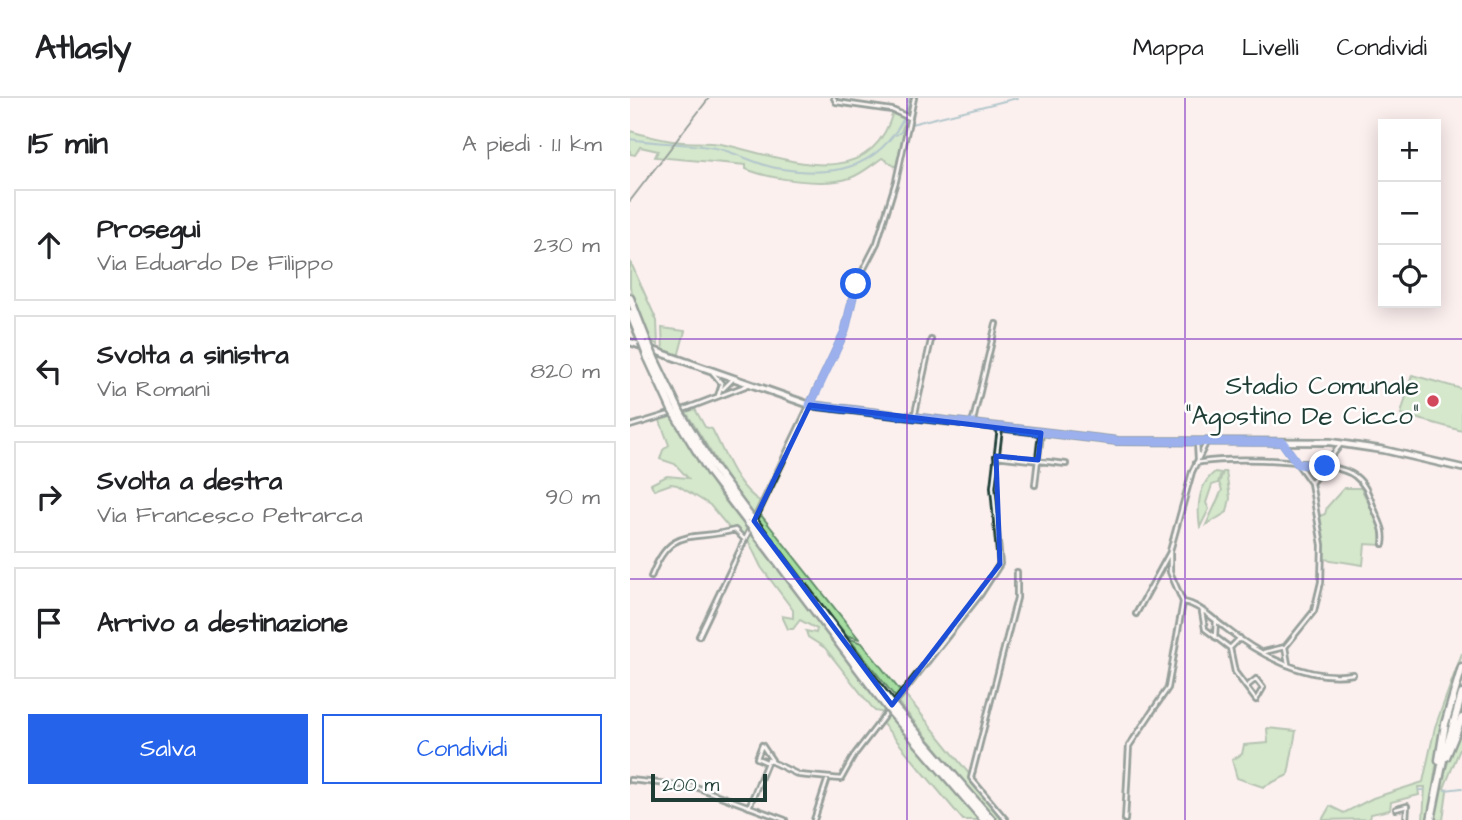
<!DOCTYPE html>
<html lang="it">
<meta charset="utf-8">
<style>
body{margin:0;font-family:"Architects Daughter",sans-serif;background:#f2f2f2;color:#202124}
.controls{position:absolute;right:21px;top:21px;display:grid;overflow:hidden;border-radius:0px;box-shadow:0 4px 18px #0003}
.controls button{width:63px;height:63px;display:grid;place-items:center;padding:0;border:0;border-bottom:2px solid #e0e0e0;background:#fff;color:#202124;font:35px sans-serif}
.scale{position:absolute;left:21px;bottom:18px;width:116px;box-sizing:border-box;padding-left:7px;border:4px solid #1f3d34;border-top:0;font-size:19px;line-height:24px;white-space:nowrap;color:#1f3d34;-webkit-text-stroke:5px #fff;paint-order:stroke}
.stop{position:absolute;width:21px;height:21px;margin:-16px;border:5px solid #2563eb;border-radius:50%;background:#fff}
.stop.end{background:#2563eb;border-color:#fff;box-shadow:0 2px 7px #0008}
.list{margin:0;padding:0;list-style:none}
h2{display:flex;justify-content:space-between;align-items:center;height:91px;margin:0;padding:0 28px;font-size:30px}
h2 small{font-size:23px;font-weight:400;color:#757577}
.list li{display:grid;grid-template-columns:46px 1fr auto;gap:21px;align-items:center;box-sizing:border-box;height:112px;margin:0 14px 14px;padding:0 14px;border:2px solid #e0e0e0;border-radius:0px}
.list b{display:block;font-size:26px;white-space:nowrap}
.list p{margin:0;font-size:23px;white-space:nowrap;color:#757577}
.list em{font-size:23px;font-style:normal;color:#757577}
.actions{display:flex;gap:14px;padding:21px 28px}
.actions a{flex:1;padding:16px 0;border:2px solid #2563eb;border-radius:0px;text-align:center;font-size:24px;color:#2563eb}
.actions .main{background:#2563eb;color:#fff}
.icon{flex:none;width:38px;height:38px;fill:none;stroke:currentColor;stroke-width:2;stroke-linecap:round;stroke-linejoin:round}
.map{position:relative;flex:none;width:832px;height:722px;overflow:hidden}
header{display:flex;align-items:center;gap:42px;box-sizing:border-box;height:98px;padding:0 35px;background:#fff;border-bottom:2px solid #e0e0e0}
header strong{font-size:33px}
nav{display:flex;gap:38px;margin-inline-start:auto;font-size:24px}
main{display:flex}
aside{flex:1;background:#fff}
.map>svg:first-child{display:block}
.green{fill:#a6dda0;stroke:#628d6a;stroke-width:2}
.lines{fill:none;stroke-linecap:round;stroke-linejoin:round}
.stream{stroke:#5f95a2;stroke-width:2}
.street-casing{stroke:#1f3d34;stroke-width:8}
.secondary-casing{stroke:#1f3d34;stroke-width:10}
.highway-casing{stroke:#1f3d34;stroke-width:11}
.street{stroke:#fff;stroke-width:2.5}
.secondary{stroke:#fff;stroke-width:4.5}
.highway{stroke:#fff;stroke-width:6}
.rail{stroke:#1f3d34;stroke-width:2}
.highway-bridge-casing{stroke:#1f3d34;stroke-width:11;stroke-linecap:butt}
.highway-bridge{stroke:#fff;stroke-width:6}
.route{stroke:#2563eb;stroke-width:9}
.marked{fill:none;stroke:#1d4ed8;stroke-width:5;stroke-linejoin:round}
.grid{fill:none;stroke:#7b2cbf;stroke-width:2;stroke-opacity:0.55}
.poi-dot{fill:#d1495b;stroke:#fff;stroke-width:2.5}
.labels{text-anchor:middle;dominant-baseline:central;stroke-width:5;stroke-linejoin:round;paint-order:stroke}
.poi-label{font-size:26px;fill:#1f3d34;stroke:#fff;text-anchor:end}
</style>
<header>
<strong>Atlasly</strong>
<nav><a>Mappa</a><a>Livelli</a><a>Condividi</a></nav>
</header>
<main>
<aside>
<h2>15 min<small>A piedi · 1.1 km</small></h2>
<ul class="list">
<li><svg class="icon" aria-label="ahead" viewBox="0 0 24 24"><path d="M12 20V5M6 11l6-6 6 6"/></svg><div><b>Prosegui</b><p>Via Eduardo De Filippo</p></div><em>230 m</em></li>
<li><svg class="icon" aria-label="left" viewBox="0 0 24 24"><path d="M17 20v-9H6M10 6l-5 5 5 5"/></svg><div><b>Svolta a sinistra</b><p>Via Romani</p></div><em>820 m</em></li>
<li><svg class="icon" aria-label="right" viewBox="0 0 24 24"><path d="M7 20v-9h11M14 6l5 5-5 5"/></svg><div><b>Svolta a destra</b><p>Via Francesco Petrarca</p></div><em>90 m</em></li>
<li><svg class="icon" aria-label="arrive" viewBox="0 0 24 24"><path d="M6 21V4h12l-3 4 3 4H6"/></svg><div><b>Arrivo a destinazione</b></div></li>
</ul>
<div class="actions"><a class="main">Salva</a><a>Condividi</a></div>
</aside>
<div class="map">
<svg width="832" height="722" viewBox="0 0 832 722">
<rect width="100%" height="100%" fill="#fcf0ef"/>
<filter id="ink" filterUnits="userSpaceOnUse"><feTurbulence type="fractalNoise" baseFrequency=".0143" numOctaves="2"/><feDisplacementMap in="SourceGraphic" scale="14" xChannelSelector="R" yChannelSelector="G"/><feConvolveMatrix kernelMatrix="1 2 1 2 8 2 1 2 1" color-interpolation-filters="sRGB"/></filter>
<g filter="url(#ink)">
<path class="green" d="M263,14L276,21L271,34L274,33L266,69L252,60C242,67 230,77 220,80C194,89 140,81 116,71V67L25,59L28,53L10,49L5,57L0,56V33C17,38 35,43 53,44C66,45 78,44 91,46C150,58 239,99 263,14Z
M0,163L27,223L28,247L20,242L0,189Z
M32,230L55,233L48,259L33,253Z
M782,277L832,291V333L771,316Z
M65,311L75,329L82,331C96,357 105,388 131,404L124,417L98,382L56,314Z
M40,317L86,391L118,432L114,440L106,431H100L80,407L47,387L41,386L24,392L21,386L37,378L58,380L45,366L30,361L33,352L39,347L29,320Z
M585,374L591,375L588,385L582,387L576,405L579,411L570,429C567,410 568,387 585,374Z
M593,374H596L600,400L597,414L576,427L592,392L589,385Z
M714,390H731L750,427L751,447L735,446L733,467L694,461L690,418L695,416L697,409Z
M131,417L229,541L219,538L220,541L232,545L271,594L266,600L146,448L128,422Z
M120,435L257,612L255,615L245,613L195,550L178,539L176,533L186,535L187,531L170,522L163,531H158L152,518L163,520V512L131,469L117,440Z
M832,555L811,634L798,722H793L795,689H788L789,697L761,704L760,712L741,716L740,721L692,722L700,708L714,715L743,700L793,684L805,629Z
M274,595L340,677L342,686L375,722H366L267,603Z
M259,614L349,722H333L252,625Z
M832,628V646L814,690L817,693L813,722H805L811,683Z
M637,630L666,633L658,677L633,689L607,680L602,662L612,656L614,647L638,645Z"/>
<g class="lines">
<path class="stream" d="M276,16L279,0
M281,26L387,0
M266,37L274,32
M0,41C28,46 57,45 85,50C106,54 125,66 146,70C202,80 247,72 274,20
M789,692H794
M815,692L832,690"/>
<g class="street-casing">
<path id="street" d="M204,0L206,4L262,12L280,20
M83,275L92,286L88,298
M93,291L103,281
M50,313L118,287
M284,320L301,242
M342,327L366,226
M0,328L43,315
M567,344L568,361
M652,344L681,385L692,447L691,484L684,513L655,549
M366,358L436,366
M566,365C595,358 703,361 725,378C738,388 740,402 746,415C751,427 755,433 753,446
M681,385L711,346
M405,387L411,335
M124,423L215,233L226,186L247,145L266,83L284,0
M21,479C41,426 62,444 105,432L115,442
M553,504C568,506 582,520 594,529C629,557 678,584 723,576
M572,514L575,531L600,550L605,574L626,602L633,590L626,581L616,589
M506,516L540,454
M69,538L121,429
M585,539L586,522
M655,549L658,566
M600,550L610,540
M634,554L655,549
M263,607L350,497L370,466L363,389L370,330
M136,664L127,660L132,647L142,662
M0,682L66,689L155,722
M119,709L138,662L169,677L211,681L225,656L259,612
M766,711L777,708L776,722
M184,722L197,683
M376,722L341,680L387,500V474
M495,722L499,648L538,590L553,504L540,474V453L562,374L576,345"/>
</g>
<g class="secondary-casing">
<path id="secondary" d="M0,244L180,307L488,343L700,344L754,352L832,370"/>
</g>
<g class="highway-casing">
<path id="highway" d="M0,200L18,246
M0,215L12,244
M18,260L42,312
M24,260L48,310
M51,316L84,370L121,420
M45,317L80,375L119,426
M126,426L260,604
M123,431L257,609
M265,610L362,722
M261,614L354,722
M816,659L832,620
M809,662L815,626L832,569
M801,722L813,662L832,596"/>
</g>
<use href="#street" class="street"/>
<use href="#secondary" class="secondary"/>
<use href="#highway" class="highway"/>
<path class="rail" d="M0,103L79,0"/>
<g class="highway-bridge-casing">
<path id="highway-bridge" d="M12,244L18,260
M18,246L24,260
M48,310L51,316
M42,312L45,317
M121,420L126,426
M119,426L123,431
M260,604L265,610
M257,609L261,614"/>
</g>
<use href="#highway-bridge" class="highway-bridge"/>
</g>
</g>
<g class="lines" filter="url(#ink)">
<path class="route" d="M226,186L215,233L180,307L488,343L652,344L668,366L695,368"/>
</g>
<path d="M0 0H832V722H0ZM180,307L411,335L408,362L366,358L370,466L262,607L124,423Z" fill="#fcf0ef" fill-opacity=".55" fill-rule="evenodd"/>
<path class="marked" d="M180,307L411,335L408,362L366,358L370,466L262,607L124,423Z"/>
<path class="grid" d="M277,0V722M555,0V722M0,241H832M0,481H832"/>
<circle class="poi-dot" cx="803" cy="303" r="7"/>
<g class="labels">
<g class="poi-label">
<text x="789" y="288">Stadio Comunale<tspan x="789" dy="30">"Agostino De Cicco"</tspan></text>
</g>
</g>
</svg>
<div class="controls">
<button>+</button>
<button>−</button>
<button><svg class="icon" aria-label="locate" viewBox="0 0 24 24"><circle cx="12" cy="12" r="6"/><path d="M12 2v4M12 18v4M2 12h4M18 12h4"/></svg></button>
</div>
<div class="scale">200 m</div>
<div class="stop" style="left:226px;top:186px"></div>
<div class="stop end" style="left:695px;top:368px"></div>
</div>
</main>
